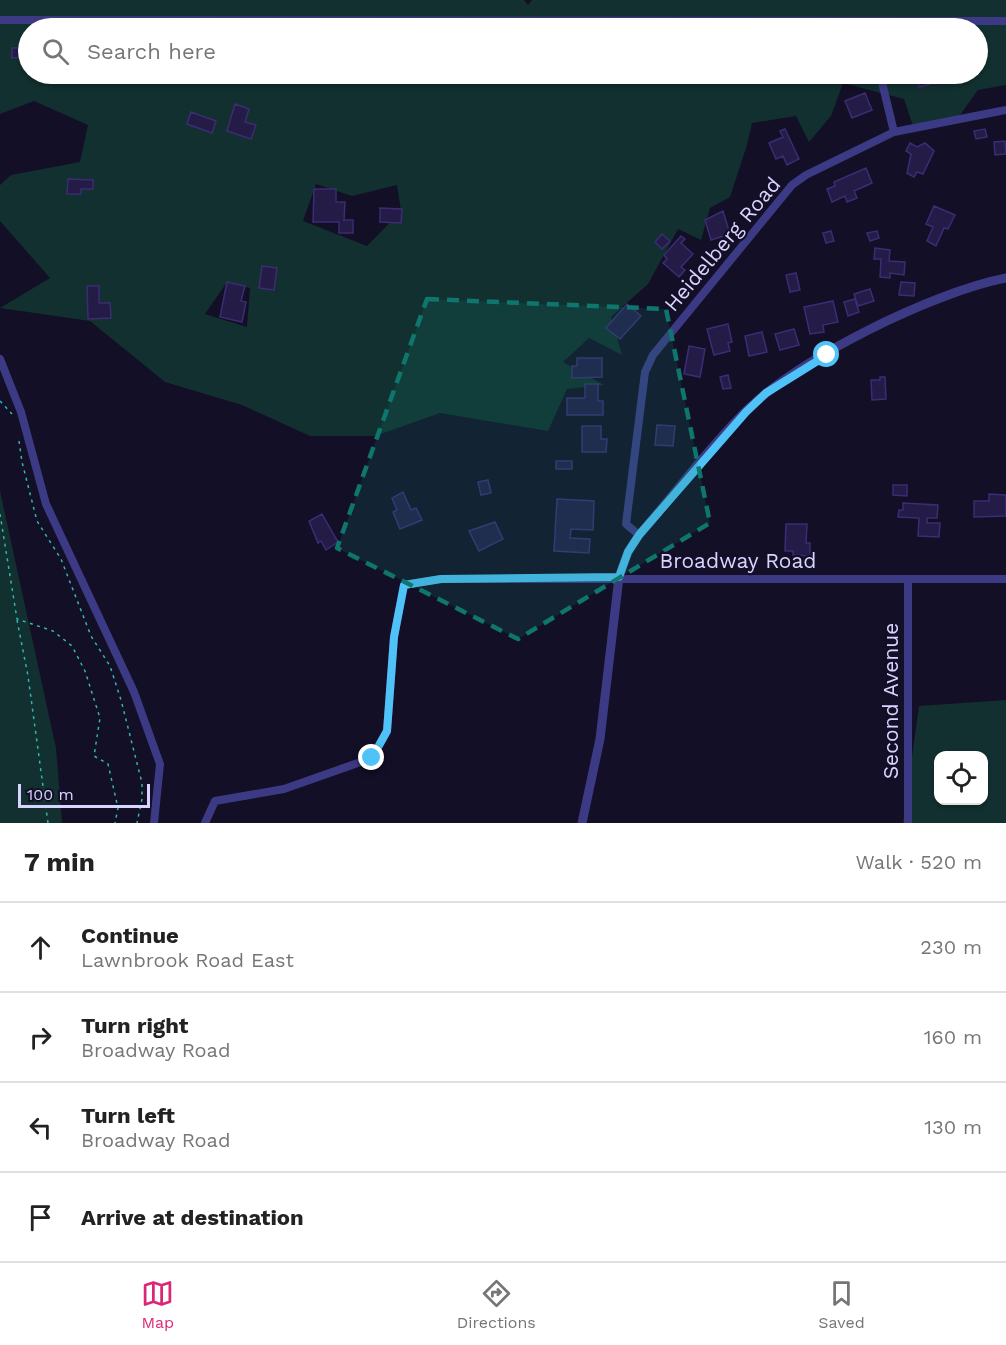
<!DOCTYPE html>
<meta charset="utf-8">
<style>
body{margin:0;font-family:"Work Sans",sans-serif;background:#f6f6f6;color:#222}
.controls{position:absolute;right:18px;bottom:18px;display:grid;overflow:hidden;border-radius:12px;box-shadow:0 2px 4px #0004}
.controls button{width:54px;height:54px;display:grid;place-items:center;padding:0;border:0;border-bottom:2px solid #e0e0e0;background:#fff;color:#222;font:30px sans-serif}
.scale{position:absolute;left:18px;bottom:15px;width:132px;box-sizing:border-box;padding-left:6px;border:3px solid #d9d4ff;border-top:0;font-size:16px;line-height:21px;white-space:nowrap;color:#d9d4ff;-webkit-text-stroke:4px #130f26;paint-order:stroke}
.stop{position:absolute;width:18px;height:18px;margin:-14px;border:4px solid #4fc3f7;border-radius:50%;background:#fff}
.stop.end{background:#4fc3f7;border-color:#fff;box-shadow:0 2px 6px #0008}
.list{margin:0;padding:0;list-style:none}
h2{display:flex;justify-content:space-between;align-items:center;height:78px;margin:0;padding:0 24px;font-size:26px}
h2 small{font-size:20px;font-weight:400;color:#767676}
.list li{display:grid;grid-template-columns:39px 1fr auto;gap:18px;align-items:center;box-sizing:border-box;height:90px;padding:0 24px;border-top:2px solid #e0e0e0}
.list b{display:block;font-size:22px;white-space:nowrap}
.list p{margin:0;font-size:20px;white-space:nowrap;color:#767676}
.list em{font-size:20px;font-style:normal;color:#767676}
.icon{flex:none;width:33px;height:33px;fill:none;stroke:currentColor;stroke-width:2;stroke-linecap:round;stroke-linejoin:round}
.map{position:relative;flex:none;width:1006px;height:823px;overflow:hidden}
.search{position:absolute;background:#fff;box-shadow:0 2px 4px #0004;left:18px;right:18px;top:18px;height:66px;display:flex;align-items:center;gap:15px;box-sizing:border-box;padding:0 21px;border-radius:33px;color:#767676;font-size:22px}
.sheet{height:438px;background:#fff}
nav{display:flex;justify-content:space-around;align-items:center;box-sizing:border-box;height:84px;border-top:2px solid #e0e0e0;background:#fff;font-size:16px;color:#767676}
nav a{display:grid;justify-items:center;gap:3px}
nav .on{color:#db2777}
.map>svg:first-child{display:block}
.green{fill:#12302f;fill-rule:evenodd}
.building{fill:#241b47;stroke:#3b2d73;stroke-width:1.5}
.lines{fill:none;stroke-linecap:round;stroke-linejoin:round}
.path{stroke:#2fb8b0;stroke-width:1.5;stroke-dasharray:3 4.5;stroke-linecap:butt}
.minor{stroke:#3d3a85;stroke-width:8}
.tertiary{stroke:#3d3a85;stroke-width:9}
.route{stroke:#4fc3f7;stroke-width:8}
.marked{fill:#0f766e;fill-opacity:0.2;stroke:#0f766e;stroke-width:4.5;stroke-dasharray:12 8;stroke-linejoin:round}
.labels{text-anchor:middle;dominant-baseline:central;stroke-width:4.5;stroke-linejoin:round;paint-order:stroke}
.street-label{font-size:21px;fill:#d9d4ff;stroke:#130f26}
</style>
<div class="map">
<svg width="1006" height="823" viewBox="0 0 1006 823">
<rect width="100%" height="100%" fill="#130f26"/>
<path class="green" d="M0,0H524L528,5L532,0H1006V85L978,90L955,122L913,126L904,99L843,83L831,116L809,142L796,116L752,123L747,145L730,197L710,208L701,240L678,229L648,284L611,317L622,355L589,338L563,362L604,385L567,389L548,431L440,413L375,436H310L242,405L165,382L90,321L0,308L50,278L0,221V185L11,175L80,162L88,125L34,101L0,114ZM28,28H978V74H28ZM316,184L352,196L397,185L401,211L367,246L303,221ZM227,282L250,288L247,327L205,314Z
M0,491L56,748L62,823H0Z
M1006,700V823H903L919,706ZM938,756H984V800H938Z"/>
<path class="building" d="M12,48H28V57L12,58Z
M916,74H945L929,78L930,84L919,87Z
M865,93L872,110L852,118L845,101Z
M235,104L249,109L245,122L256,125L251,139L227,131Z
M191,112L216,121L212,133L187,124Z
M785,129L799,159L787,165L783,156L776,159L769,143L783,137L780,131Z
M985,129L987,137L976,139L974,131Z
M1005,141L1006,154L995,155L994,142Z
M910,143L917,147L925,143L934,151L923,174L917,172L914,177L907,173L911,154L906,151Z
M866,168L872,183L854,191L857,198L847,202L845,196L832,202L827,189L835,186L834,182Z
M68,179L93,180V189H81V194H67Z
M314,189H336V202H345L344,220H353V233H339V222H313Z
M934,206L955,215L948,229L944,228L936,246L927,241L933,227L926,224Z
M380,208L402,209L401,223L380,222Z
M723,211L730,234L711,240L705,220Z
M831,231L834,241L826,243L823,233Z
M877,231L879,238L870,241L867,233Z
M662,234L670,241L662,249L655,242Z
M681,236L685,239L681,243L693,254L681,267L685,270L679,277L663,263L667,259L664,255Z
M875,248L890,250L889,261L905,262L904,275L890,273V278L880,277L881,259H874Z
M262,266L277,268L274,290L259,288Z
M796,273L800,290L790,292L786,275Z
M227,282L245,286L241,301L246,302L242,322L220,317Z
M901,282L915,283L914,296L899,295Z
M87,286H99V303H110L111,318L88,319Z
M870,289L874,301L858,306L854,294Z
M855,299L859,312L848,316L844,302Z
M833,301L838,322L823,325L824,332L810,334L804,307Z
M627,304L641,316L620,339L606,328Z
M728,324L732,342L728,343L730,351L714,355L707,329Z
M794,329L799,345L780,350L775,334Z
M762,332L767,352L749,356L745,336Z
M689,346L705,349L700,377L684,374Z
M577,358H602V377L572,378V366H577Z
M728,375L731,388L723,389L720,377Z
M880,377H885L886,399L872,400L871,380H880Z
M585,384H598V401H603V415H567V398H585Z
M657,425L675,426L673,446L655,445Z
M582,426H601V439H607L606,452H582Z
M556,461H572V469H556Z
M488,480L491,493L481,495L478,482Z
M893,485H907V496L893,495Z
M403,492L411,510L416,508L422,520L400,529L393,512L397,510L392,498Z
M989,494L1006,495V516L974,517V501H989Z
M557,499L594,501L593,530L571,529L570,538L590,539L589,553L554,551Z
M903,503L938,505L937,518H927V523H940L939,537L918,536L919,518L898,517L899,510H903Z
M322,514L338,542L326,550L321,541L318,543L309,521Z
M495,522L503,539L479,551L469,531Z
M786,524H807L806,543H810V556L793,555V551H785Z"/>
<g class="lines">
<path class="path" d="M0,401L12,414
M19,441L22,462L37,521L61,559L91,636L110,666L121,700L142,783V799L137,823
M0,514L17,619L53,631L72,646L85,671L100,718L94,756L108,764L118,808L115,823
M17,620L28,676L48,823"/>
<path class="minor" d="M0,20L1006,21
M880,74L894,132
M0,359L21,412L46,504L134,692L160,764L154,823
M639,535L626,524L645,372L653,355L792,185L806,175L894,132L1006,110
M908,579V823
M205,823L215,801L284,789L372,758L387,731L394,637L404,585L441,579H1006"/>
<path class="tertiary" d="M582,823L600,739L619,577L628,552L639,535C675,494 708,448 747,410C802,357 931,293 1006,278"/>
</g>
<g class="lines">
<path class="route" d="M372,758L387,731L394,637L404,585L441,579L619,577L628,552L639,535L746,412L766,393L827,355"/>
</g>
<path class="marked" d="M427,299L666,309L710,523L518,639L337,548Z"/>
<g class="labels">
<g class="street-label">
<text transform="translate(722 244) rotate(-50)">Heidelberg Road</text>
<text x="738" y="560">Broadway Road</text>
<text transform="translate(890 701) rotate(-90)">Second Avenue</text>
</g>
</g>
</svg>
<div class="controls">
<button><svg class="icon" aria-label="locate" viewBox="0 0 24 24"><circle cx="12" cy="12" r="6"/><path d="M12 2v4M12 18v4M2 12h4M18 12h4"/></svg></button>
</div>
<div class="scale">100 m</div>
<div class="stop" style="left:827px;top:355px"></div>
<div class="stop end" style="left:372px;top:758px"></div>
<div class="search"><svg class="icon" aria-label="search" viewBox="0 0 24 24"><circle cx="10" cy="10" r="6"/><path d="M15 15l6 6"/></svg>Search here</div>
</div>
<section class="sheet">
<h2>7 min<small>Walk · 520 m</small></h2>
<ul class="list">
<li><svg class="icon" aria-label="ahead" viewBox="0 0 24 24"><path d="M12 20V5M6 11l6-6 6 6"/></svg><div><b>Continue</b><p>Lawnbrook Road East</p></div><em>230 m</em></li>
<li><svg class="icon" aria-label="right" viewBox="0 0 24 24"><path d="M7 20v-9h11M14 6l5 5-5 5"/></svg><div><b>Turn right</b><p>Broadway Road</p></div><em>160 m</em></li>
<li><svg class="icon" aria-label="left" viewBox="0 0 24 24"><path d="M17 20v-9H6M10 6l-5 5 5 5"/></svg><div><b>Turn left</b><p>Broadway Road</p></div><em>130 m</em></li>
<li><svg class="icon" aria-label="arrive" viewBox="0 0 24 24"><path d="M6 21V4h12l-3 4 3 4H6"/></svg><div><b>Arrive at destination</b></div></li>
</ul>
</section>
<nav>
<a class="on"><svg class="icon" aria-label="map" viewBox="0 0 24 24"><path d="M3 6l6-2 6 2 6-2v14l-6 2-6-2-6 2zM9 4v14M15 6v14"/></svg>Map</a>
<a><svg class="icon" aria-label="directions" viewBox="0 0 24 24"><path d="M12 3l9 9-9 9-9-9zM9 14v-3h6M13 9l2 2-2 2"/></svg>Directions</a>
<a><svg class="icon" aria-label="saved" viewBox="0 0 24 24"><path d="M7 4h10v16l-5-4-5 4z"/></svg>Saved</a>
</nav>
